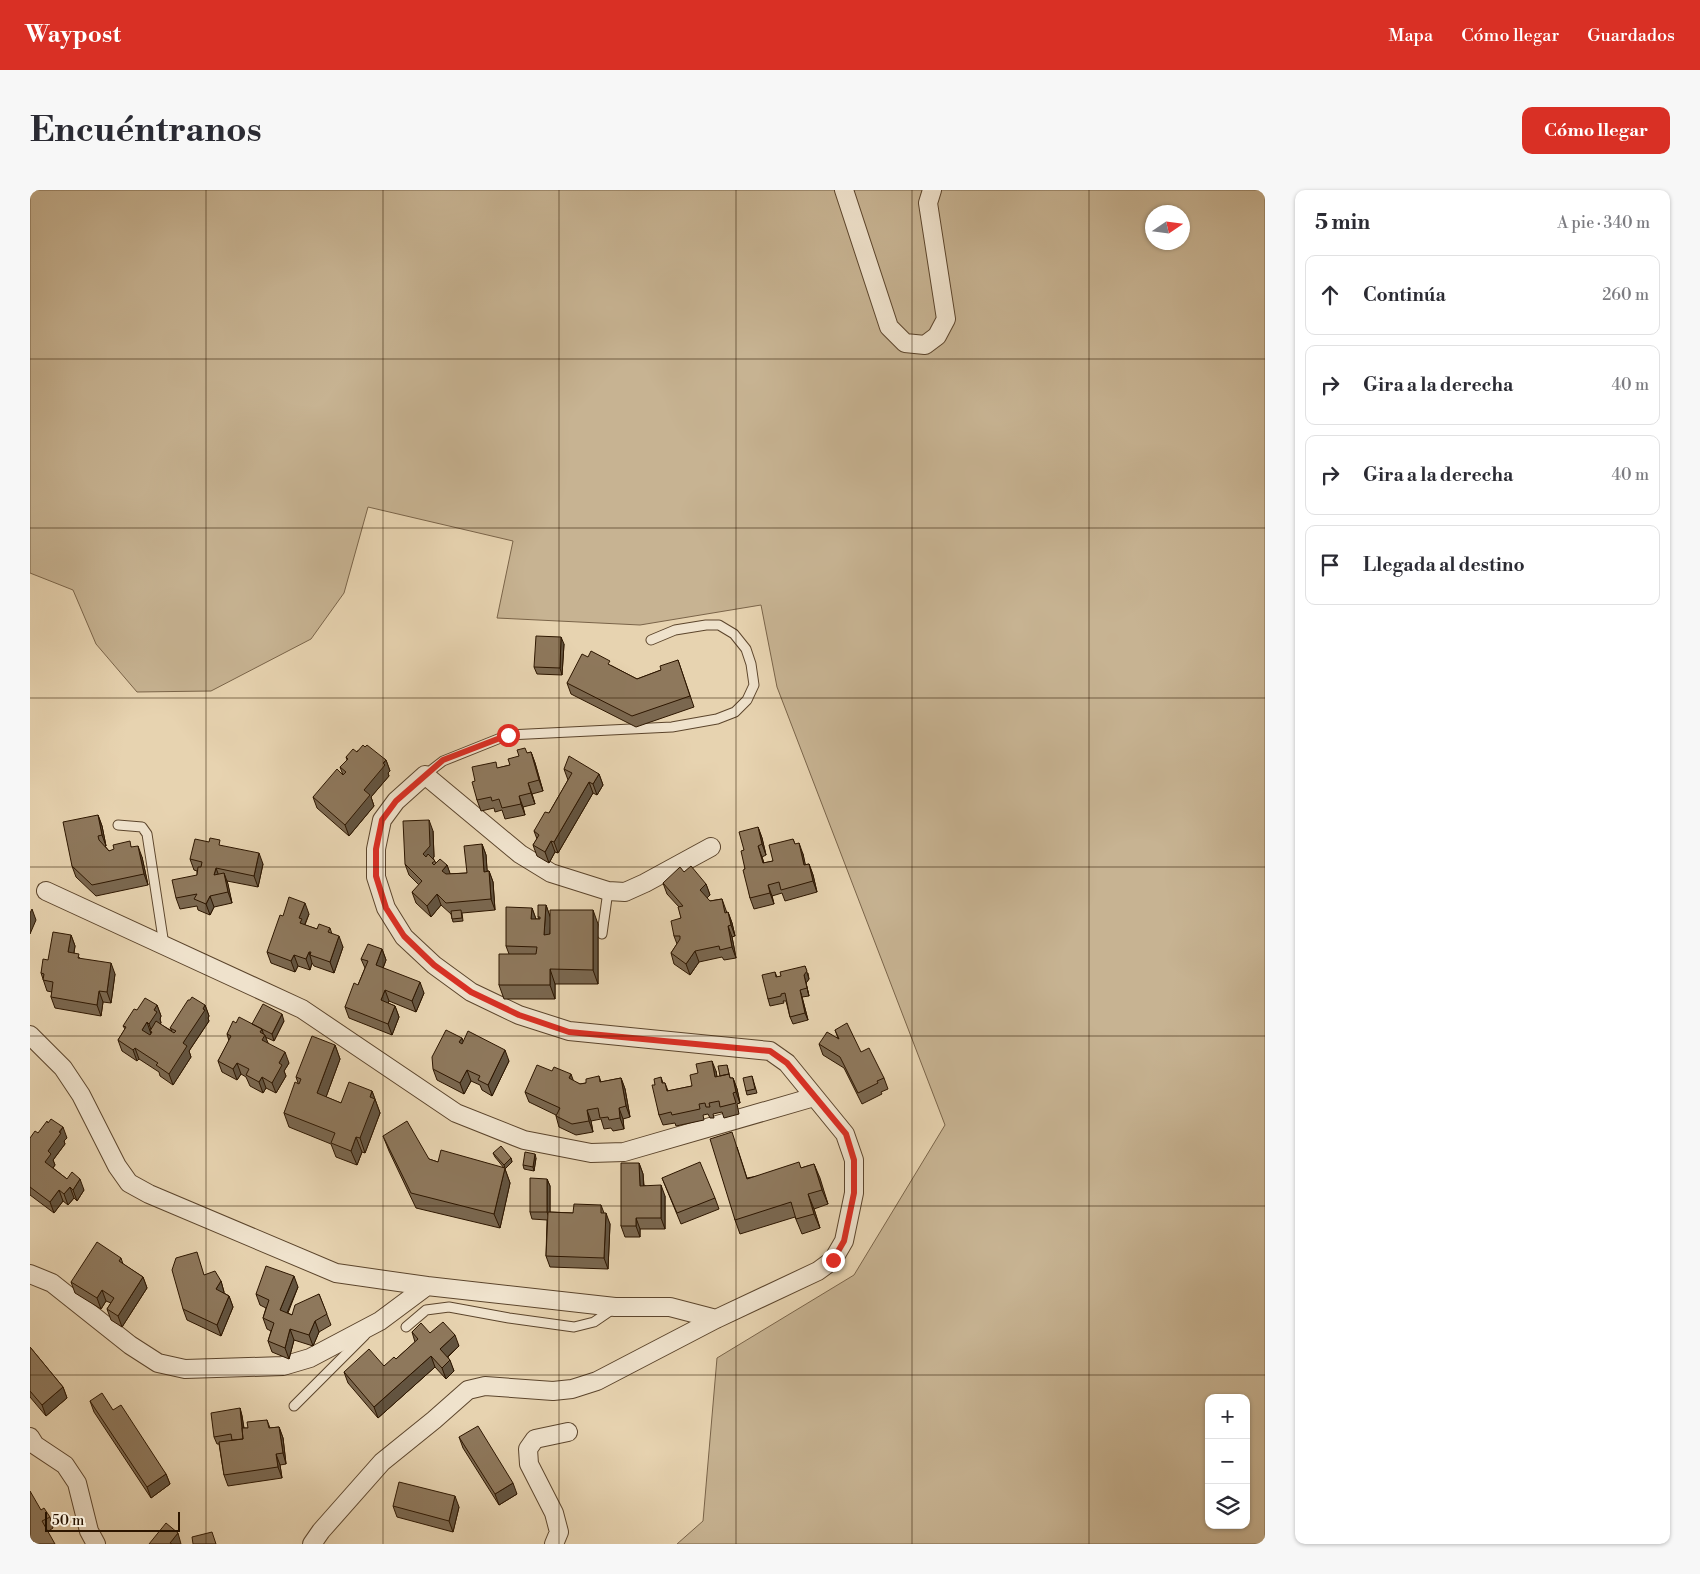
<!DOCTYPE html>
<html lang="es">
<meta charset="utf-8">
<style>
body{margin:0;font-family:"Libre Bodoni",serif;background:#f7f7f7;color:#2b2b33}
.controls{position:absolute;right:15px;bottom:15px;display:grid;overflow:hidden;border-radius:10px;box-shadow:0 1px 4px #0004}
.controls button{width:45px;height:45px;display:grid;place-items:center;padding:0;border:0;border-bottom:1px solid #e1e1e2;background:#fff;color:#2b2b33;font:25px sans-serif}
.compass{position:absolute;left:1115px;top:15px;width:45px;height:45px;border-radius:50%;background:#fff;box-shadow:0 1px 4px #0004;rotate:77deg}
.scale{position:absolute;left:15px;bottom:12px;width:135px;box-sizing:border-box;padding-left:5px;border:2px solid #2d1600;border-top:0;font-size:14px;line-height:18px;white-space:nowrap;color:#2d1600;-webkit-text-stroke:4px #efe2cc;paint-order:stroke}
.stop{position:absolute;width:15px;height:15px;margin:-11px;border:4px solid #d93025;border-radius:50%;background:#fff}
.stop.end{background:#d93025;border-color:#fff;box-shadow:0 1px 5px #0008}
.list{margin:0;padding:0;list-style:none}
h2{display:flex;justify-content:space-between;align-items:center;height:65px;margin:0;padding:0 20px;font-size:21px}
h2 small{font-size:16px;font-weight:400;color:#7c7c81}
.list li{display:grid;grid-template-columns:32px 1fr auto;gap:15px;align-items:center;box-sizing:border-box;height:80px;margin:0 10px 10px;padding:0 10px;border:1px solid #e1e1e2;border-radius:10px}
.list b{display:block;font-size:19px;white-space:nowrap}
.list em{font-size:16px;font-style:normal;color:#7c7c81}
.icon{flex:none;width:28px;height:28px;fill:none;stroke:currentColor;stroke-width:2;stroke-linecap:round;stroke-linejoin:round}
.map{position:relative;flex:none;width:1235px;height:1354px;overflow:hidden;border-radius:10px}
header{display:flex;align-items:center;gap:30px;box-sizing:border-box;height:70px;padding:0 25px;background:#d93025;color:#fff}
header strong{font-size:24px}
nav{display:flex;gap:28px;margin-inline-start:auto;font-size:18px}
.intro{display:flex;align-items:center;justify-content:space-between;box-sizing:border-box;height:120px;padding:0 30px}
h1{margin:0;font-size:35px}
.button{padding:12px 22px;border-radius:10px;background:#d93025;color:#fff;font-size:18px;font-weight:700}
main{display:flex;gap:30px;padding:0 30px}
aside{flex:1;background:#fff;border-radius:10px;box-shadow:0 1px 4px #0004}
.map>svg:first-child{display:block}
.green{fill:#c7b392;stroke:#7a6449;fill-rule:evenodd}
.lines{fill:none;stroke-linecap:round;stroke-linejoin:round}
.lane-casing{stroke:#5c452c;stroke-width:11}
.street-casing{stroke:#5c452c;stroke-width:20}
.lane{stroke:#efe2cc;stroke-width:9}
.street{stroke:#efe2cc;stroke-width:18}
.wall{fill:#7a674f;stroke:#2d1600}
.shaded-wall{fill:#635440;stroke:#2d1600}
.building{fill:#8e785c;stroke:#2d1600}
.route{stroke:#d93025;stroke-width:6}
.grid{fill:none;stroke:#2d1600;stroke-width:1;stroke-opacity:0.55}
</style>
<header>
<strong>Waypost</strong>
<nav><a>Mapa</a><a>Cómo llegar</a><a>Guardados</a></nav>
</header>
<div class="intro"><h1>Encuéntranos</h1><a class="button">Cómo llegar</a></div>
<main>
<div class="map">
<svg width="1235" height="1354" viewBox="0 0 1235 1354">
<rect width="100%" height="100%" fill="#e7d3b0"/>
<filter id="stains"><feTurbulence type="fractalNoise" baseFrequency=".004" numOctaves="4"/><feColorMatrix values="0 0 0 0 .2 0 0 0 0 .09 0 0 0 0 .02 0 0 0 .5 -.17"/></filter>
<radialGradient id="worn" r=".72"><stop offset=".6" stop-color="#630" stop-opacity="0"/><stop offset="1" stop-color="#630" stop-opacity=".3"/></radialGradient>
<path class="green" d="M0,0H1235V1354H647L673,1331L687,1168L824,1085L915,935L747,497L731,415L610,435L467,428L483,351L338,317L314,403L281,449L181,501L107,502L66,454L43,400L0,383ZM1122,22H1152V52H1122ZM1179,1208H1216V1335H1179Z"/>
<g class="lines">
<g class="lane-casing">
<path id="lane" d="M395,585L413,571L478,545L642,537L687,529L705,522L717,510L724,495L721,474L716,459L704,444L689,435H676L645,440L621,450
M88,635L112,637L117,644L134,755
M572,744L578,701
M376,1137L396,1120L419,1117L479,1128L544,1137L564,1132L583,1119
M264,1216L335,1145"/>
</g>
<g class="street-casing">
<path id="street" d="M814,0L859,137L875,153L895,155L907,146L916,129L898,13L902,0
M16,701L272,819L426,923L494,950L561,963L594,962L784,907
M0,845L33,878L51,905L87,976L99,993L119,1004L306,1083L397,1096L585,1117H640L686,1129
M0,1084L22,1093L100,1155L128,1173L155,1179L253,1176L280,1168L350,1131L397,1096
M0,1247L5,1255L35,1275L47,1293L59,1341L66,1354
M282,1354L291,1341L352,1272L404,1230L438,1200L455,1196L523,1201L542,1199L567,1191L686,1129L788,1081L803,1070L814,1051L824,1003V970L815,944L757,873L740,861L539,841L489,825L441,802L404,775L374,747L356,718L346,687V659L352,630L366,611L395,585L490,664L521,683L578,701L595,702L615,693L681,657
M524,1354L529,1342L524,1323L499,1274L498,1259L505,1249L538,1242"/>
</g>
<use href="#lane" class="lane"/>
<use href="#street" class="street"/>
</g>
<path class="wall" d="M534,454L532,485L507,484L504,477Z
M558,467L582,476L607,489L631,480L648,470L664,517L606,537L541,504L537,493Z
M335,557L356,570L360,581L358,583L359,586L341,607L344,616L319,646L287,618L283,607L313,585L310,577L317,570L316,567Z
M501,562L505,573L513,601L502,604L505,614L493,617L495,625L475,629L472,620L465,622L464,618L451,621L447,610L445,591L468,578L480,575L489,566Z
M534,579L569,584L573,595L567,605L563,603L528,663L525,662L519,673L507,666L503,655L507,649L504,641L519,623L538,590Z
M68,625L72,636L76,656H75L79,661L102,657L112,667L118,695L66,706L46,687L42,676Z
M728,637L732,648L736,665L732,667L734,673L743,671L763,649L765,654L773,664L775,675L779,674L783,685L787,702L755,711L752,703L742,706L744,714L724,719L720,708L715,679L714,660Z
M403,641L404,667L403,668L406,673L417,675L420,684L437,683L452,654L456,665L457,681H459L463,692L465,720L432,723L433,731L423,732L421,724L411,715L401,727L386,713L382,702L389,695L379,685L375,674Z
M192,656L233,674L228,697L197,691L202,713L184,717L180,725L168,720L167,716L150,719L146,708L167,685V681L164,680L160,669Z
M654,682L676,694L680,705L677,708L680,711L692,709L697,723L698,722L702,733L705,746L702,747L706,768L694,770L692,767L669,772L660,785L644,774L641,763L647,754L644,746L651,728L649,717L637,704L633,693Z
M516,715L520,727L568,734V794H525V809H474L469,795L479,764L476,756L502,718L506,729H509L508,727Z
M279,724L275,735L287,739L300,738L302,744L313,757L304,783L284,776L282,773L280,780L268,776L265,782L241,773L237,762Z
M41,745L45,756L44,763L51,769L85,784L81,813L73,812L71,826L25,818L21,807L22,802L17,801L11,783L18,770Z
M352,759L356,770L353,778L394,803L386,822L359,811L358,813L365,816L369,827L362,845L319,828L315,817L328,795L335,778L331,769Z
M745,782L747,787L778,783L779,789L776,793L779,806L772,807L778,830L763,834L760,827L756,811H753L754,813L740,816L738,809Z
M127,815L131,826L130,829L131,833L130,834L142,841L140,838L175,815L179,826L178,828L179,831L159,861L161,867L143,895L130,886L129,882L109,869L107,871L92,861L88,850L95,839L93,836Z
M254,831L244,851L235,847L238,853L259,873L254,881L256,886L246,903L236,898L233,903L220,896L216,887L211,884L207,890L192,882L188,871L199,851L197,844L206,833L222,834Z
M805,840L831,862L854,888L858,899L851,902L852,904L832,914L814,878L793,865L789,854L808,848Z
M433,851L479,871L462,906L452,900L450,895L441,891L434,904L407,890L403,879Z
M305,855L310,869L296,907L311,913L342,901L350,923L335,963L332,962L327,975L306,967L301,954L259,937L254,923L268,893L266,887Z
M697,875L700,888H703L707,899L710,913L707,914L709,924L694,928L692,922L683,924L684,928H680L678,924L673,925L674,930L646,936L645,933L633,935L629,925L625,895L631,887L633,893H635L638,901L662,896L686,881L687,887L690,886Z
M569,886L571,892L591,888L595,899L600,927L593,929L594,939L583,941L581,938L574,939L571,929L561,931L563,942L546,945L529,937L526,926V925L499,912L495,902L543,891L550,894L556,893Z
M722,886L727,903L717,905L716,901Z
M8,943L37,948L34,951L35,954L23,970L25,975L23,978L37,989L54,1000L47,1011L44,1008L38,1015L33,1011L24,1023L0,1005V948Z
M353,946L399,969L408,972L474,978L465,967L463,963L481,968L482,972L475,979L480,993L470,1038L386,1018L359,961Z
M707,957L717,988L771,978L784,974L798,1014L784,1019L790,1038L772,1044L765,1027L710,1044L705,1030Z
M506,968L504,981L494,979L493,975Z
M609,973L613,984L614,995L635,1006V1039H610V1047H595L591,1036Z
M632,988L685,1008L689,1019L651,1034Z
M517,989L520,996V1022L543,1023L571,1015L574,1023L580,1034L578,1079L520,1077L516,1066L517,1030L502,1029L500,1022Z
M91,1068L93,1074L113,1087L117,1098L92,1137L81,1130L77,1119L81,1113L76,1111L71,1119L45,1103L41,1092Z
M175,1085L191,1091L194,1102V1103L199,1106L203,1117L191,1146L157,1130L153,1119Z
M268,1097L258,1123L262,1125L289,1104L301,1135L289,1142L283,1156L264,1150L259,1169L242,1162L238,1151L241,1141L237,1139L233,1128L236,1118L230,1115L226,1104Z
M382,1142L400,1143L429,1156L418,1167L424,1181L416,1189L405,1177L348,1228L318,1193L314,1182L354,1176L366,1169L385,1152Z
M0,1157L33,1197L37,1208L16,1226L0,1207Z
M60,1211L83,1220L136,1284L140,1294L121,1308L64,1222Z
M210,1218L212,1226L214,1238H218L237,1230L240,1238L249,1237L253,1248L256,1274L250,1275L252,1288L198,1296L194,1285L189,1254H187L184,1247Z
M429,1247L487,1304L469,1315L433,1258Z
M363,1316L429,1317L423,1342L367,1327Z
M11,1320L20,1327L23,1338L0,1354Z"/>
<path class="shaded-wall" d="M531,447L534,454L532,485L530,478Z
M501,562L505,573L513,601L509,590Z
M356,570L360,581L358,583L359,586L341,607L344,616L319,646L315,635L334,600Z
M569,584L573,595L567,605L563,594Z
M559,592L563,603L528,663L524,652Z
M498,593L502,604L505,614L501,603Z
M489,606L493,617L495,625L491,614Z
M68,625L72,636L76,656L72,645Z
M399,630L403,641L404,667L397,675L393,664Z
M728,637L732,648L736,665L732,654Z
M521,651L525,662L519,673L515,662Z
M769,653L773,664L778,686L774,675Z
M452,654L456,665L458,692L454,682Z
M108,656L112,667L118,695L114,684Z
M728,656L732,667L737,684L733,673Z
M229,663L233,674L228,697L224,686Z
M779,674L783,685L787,702L783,691Z
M417,675L421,686L416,691L412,681Z
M186,678L190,689L184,685Z
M459,681L463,692L465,720L461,709Z
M194,683L198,694L202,713L198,702Z
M676,694L680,705L674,711L670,700Z
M738,695L742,706L744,714L740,703Z
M407,704L411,715L401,727L397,716Z
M180,706L184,717L180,725L176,714Z
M275,713L279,724L274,736V744L269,728Z
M516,715L521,729L519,759L514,745Z
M502,718L507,732L501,729Z
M2,719L6,730L0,744V723Z
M563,720L568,734V794L563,780Z
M698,722L702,733L705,746L701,735Z
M698,736L702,747L706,768L702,757Z
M41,745L45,756L42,773L38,762Z
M309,746L313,757L304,783L300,772Z
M352,759L356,770L350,786L346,775Z
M665,761L669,772L660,785L656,774Z
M279,762L282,773L280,780L276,769Z
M264,765L268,776L265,782L261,771Z
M81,773L85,784L81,813L77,802Z
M775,776L779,789L776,793L779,806L774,785Z
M520,779L525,794V809L520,795Z
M390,792L394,803L386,822L382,811Z
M355,800L359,811L355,821L351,810Z
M770,800L772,807L778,830L775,823Z
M69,801L73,812L71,826L67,815Z
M127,815L131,826L130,829L131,833L123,845L119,834L124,820Z
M175,815L179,826L178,828L179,831L159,861L161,867L143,895L139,884L153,853Z
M365,816L369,827L362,845L358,834Z
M252,824L254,831L244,851L242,844Z
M117,832L121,844L116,851L112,840Z
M232,839L234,846L235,845L239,856L236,860L230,842Z
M432,848L436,859L429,852Z
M305,855L310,869L292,918L287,903Z
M105,858L109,869L107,871L103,860Z
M475,860L479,871L462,906L458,895Z
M255,862L259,873L254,881L256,886L246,903L242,893L249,873Z
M682,871L686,881L689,898L685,887Z
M207,873L211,884L207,890L203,879Z
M437,880L441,891L434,904L430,893Z
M541,884L545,895L539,888Z
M232,887L236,898L233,903L229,892Z
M591,888L595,899L600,927L596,916Z
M703,888L707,899L710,913L706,902Z
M342,901L350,923L335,963L330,948L340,907Z
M589,918L593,929L594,939L590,928Z
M557,920L561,931L563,942L559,931Z
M33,937L37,948L34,951L35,954L23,970L25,975L19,983L15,972L18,961Z
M326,947L332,962L327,975L321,961Z
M505,964L506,968L504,981L503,977Z
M481,968L482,972L475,979L480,993L470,1038L464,1024L475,978L474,975Z
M609,973L613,984L614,1006L610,996Z
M784,974L790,988L798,1014L792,1000Z
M50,989L54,1000L47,1011L43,1000Z
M517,989L520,996V1030L517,1022Z
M631,995L635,1006V1039L631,1028Z
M40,997L44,1008L38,1015L34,1004Z
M29,1000L33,1011L24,1023L20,1012Z
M778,1004L784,1019L790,1038L784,1024Z
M576,1023L580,1034L578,1079L574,1068Z
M606,1028L610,1039V1047L606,1036Z
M264,1086L268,1097L254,1130L250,1120Z
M113,1087L117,1098L92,1137L88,1126Z
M191,1091L194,1102L190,1110L186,1099Z
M72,1100L76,1111L71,1119L67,1108Z
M199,1106L203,1117L191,1146L187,1135Z
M285,1131L289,1142L283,1156L279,1145Z
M260,1139L264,1150L259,1169L255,1158Z
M425,1145L429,1156L414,1170L410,1159Z
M401,1166L405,1177L348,1228L344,1217Z
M420,1170L424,1181L416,1189L412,1178Z
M33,1197L37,1208L16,1226L12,1215Z
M210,1218L212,1226L217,1260L214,1252Z
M249,1237L253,1248L256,1274L253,1263Z
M246,1264L250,1275L252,1288L248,1277Z
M136,1284L140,1294L121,1308L117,1297Z
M483,1293L487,1304L469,1315L465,1304Z
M425,1306L429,1317L423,1342L419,1331Z
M148,1343L151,1354H141L140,1353Z"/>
<path class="building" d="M506,446L531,447L530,478L504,477Z
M561,461L580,471L578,474L607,489L631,480L630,476L648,470L660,506L602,526L537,493L552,464L558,467Z
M333,555L335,557L337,555L356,570L353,573L355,575L334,600L340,605L315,635L283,607L307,579L313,585L316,582L310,577L318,569L316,567L323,559L327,562Z
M495,558L497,563L501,562L509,590L498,593L501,603L489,606L491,614L472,618L469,609L462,611L461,607L447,610L442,592L445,591L442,577L466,572L467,578L480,575L478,569L489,566L487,560Z
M539,566L569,584L563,594L559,592L524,652L521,651L515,662L503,655L509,645L504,641L515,622L519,623L542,583L534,579Z
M68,625L72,645L68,646L69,650L79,661L84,659L83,655L100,651L101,657L108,656L114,684L62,695L42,676L33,632Z
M399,630L400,656L393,664L396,667L398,664L405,671L402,673L404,675L410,669L417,675L412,681L416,684L437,683L434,656L452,654L454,682L459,681L461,709L416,713L407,704L397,716L382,702L392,691L375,674L373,631Z
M728,637L732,654L728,656L733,673L743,671L739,655L763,649L765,654L769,653L774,675L779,674L783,691L751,700L749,692L738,695L740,703L720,708L713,680L715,679L711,661L714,660L709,642Z
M180,648L190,650L189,655L229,663L224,686L186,678L184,685L194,683L198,702L180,706L176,714L164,709L167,704L146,708L142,690L167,685L168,677H171L172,672L160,669L165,649L179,652Z
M661,676L676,694L670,700L680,711L692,709L695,723L698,722L701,735L698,736L702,757L690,760L689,756L665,761L656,774L641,763L650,749V746H644L641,731L651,728L648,717L653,716L633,693L650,677L654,682Z
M259,707L275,713L269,728L272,729L270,733L287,739L289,734L300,738L298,742L309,746L300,772L280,765L281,762H279L276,769L264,765L261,771L237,762L250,725L253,726Z
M508,715H516L514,745L520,744V720H563V780L520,779V795H469V764H506L507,757L476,756V717L502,718L501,729H510V727H508Z
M431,720L432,728L422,729L421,721Z
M23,742L41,745L38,762L49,764L48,768L81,773L77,802L69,801L67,815L21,807L23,792L13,790L14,784L11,783L13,769L18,770Z
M338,754L352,759L346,775L390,792L382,811L355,800L351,810L365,816L358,834L315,817L324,793L328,795L338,771L331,769Z
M775,776L777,781L774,785L777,798L770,800L775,823L760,827L755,803L751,804V806L738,809L732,785L745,782L746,787L751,786L750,782Z
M162,807L175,815L173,819L175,820L153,853L157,856L139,884L126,875L128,873L105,858L103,860L88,850L96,837L93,836L104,819L107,820L115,808L127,815L124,820L127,822L119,834L117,832L112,840L120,845L122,842L120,841L126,831L144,843L146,841L140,838L158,810H160Z
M233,814L252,824L242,844L222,834Z
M209,827L232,839L230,842L235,845L232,850L255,862L249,873L252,875L242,893L232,887L229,892L216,885L219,879L207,873L203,879L188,871L201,846L197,844L203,831L206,833Z
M817,833L831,862L839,858L854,888L847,891L848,893L828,903L810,867L789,854L797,842L809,849L805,840Z
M416,840L432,848L429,852L432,854L438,841L475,860L458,895L448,890L450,886L437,880L430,893L403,879L402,867Z
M282,846L305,855L287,903L311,913L319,892L342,901L340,907L345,909L330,948L326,947L321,961L301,953L305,943L254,923L265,892L269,894L271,889L266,887Z
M682,871L685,887L699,884L700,888H703L706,902L703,903L706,913L690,917L689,911L679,913L680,917H676L675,913L669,914L670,919L642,925L641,922L629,925L622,895H625L624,889L631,887L632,893H635L637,901L662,896L660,885L668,883L666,874Z
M507,875L522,881L524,877L541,884L539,888L550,894L556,893V889L569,886L570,892L591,888L596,916L589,918L590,928L579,930L578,927L570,928L568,918L557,920L559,931L542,934L526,926L530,918L495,902Z
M697,875L699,884L690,886L688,876Z
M722,886L725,899L716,901L713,888Z
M21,929L33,937L29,942L31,943L18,961L21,964L15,972L37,989L42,982L50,989L43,1000L40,997L34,1004L29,1000L20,1012L0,997V948L5,941L8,943L17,931L18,933Z
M377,931L399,969L408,972L411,960L475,978L464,1024L381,1003L353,946Z
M702,942L717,989L769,972L771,978L784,974L792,1000L778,1004L784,1024L766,1029L761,1012L705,1030L680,949Z
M471,956L481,968L474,975L463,963Z
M495,962L505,964L503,977L493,975Z
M670,972L685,1008L647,1023L632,988Z
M591,973H609L610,996L631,995V1028H606V1036H591Z
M500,988L517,989V1022H500Z
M544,1014L571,1015V1023H576L574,1068L516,1066L518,1022L543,1023Z
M67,1052L91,1068L89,1071L113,1087L88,1126L77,1119L84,1108L72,1100L67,1108L41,1092Z
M167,1062L174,1085L185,1081L191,1091L186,1099L199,1106L187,1135L153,1119L142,1080L146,1068Z
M236,1076L264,1086L250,1120L262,1125L265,1115L289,1104L297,1124L285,1131L279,1145L260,1139L255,1158L238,1151L244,1133L233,1128L239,1110L226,1104Z
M413,1132L425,1145L410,1159L420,1170L412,1178L401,1166L344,1217L314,1182L339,1159L354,1176L364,1167L366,1169L388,1149L382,1142L391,1133L400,1143Z
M0,1157L33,1197L12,1215L0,1201Z
M72,1203L83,1220L91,1215L136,1284L117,1297L60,1211Z
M210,1218L213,1249L202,1250L201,1244L184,1247L181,1223Z
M237,1230L239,1238L249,1237L253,1263L246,1264L248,1277L194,1285L189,1252L213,1249L212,1238H218L217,1232Z
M448,1236L483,1293L465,1304L429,1247Z
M369,1292L425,1306L419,1331L363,1316Z
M0,1301L11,1320L14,1318L20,1327L12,1331L25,1354H0Z
M136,1333L148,1343L140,1353L142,1354H119Z
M182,1342L186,1354H163L162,1347Z"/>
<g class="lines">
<path class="route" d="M478,545L413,570L366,611L352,630L346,659V686L356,718L374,746L404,775L441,802L489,825L539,842L740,861L757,873L816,944L824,970V1003L814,1051L803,1070"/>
</g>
<path class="grid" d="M176,0V1354M353,0V1354M529,0V1354M706,0V1354M882,0V1354M1059,0V1354M0,169H1235M0,338H1235M0,508H1235M0,677H1235M0,846H1235M0,1016H1235M0,1185H1235"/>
<rect width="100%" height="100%" filter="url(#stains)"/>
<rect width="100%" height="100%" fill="url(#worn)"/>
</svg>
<div class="controls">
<button>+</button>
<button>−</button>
<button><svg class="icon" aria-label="layers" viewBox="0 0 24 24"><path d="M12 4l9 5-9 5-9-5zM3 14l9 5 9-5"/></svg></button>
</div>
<svg class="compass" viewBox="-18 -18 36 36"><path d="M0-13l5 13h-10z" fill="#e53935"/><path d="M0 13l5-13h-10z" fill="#7c7c81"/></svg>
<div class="scale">50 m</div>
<div class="stop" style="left:478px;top:545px"></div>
<div class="stop end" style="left:803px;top:1070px"></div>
</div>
<aside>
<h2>5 min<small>A pie · 340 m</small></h2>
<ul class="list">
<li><svg class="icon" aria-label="ahead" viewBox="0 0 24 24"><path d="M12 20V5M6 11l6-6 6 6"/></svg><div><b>Continúa</b></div><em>260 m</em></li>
<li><svg class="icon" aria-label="right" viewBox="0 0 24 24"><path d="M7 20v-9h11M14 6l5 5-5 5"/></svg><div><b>Gira a la derecha</b></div><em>40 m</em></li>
<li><svg class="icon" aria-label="right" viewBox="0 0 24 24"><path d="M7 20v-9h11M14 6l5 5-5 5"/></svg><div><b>Gira a la derecha</b></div><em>40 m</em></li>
<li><svg class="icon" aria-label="arrive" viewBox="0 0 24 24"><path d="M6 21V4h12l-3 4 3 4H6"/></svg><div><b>Llegada al destino</b></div></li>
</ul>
</aside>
</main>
